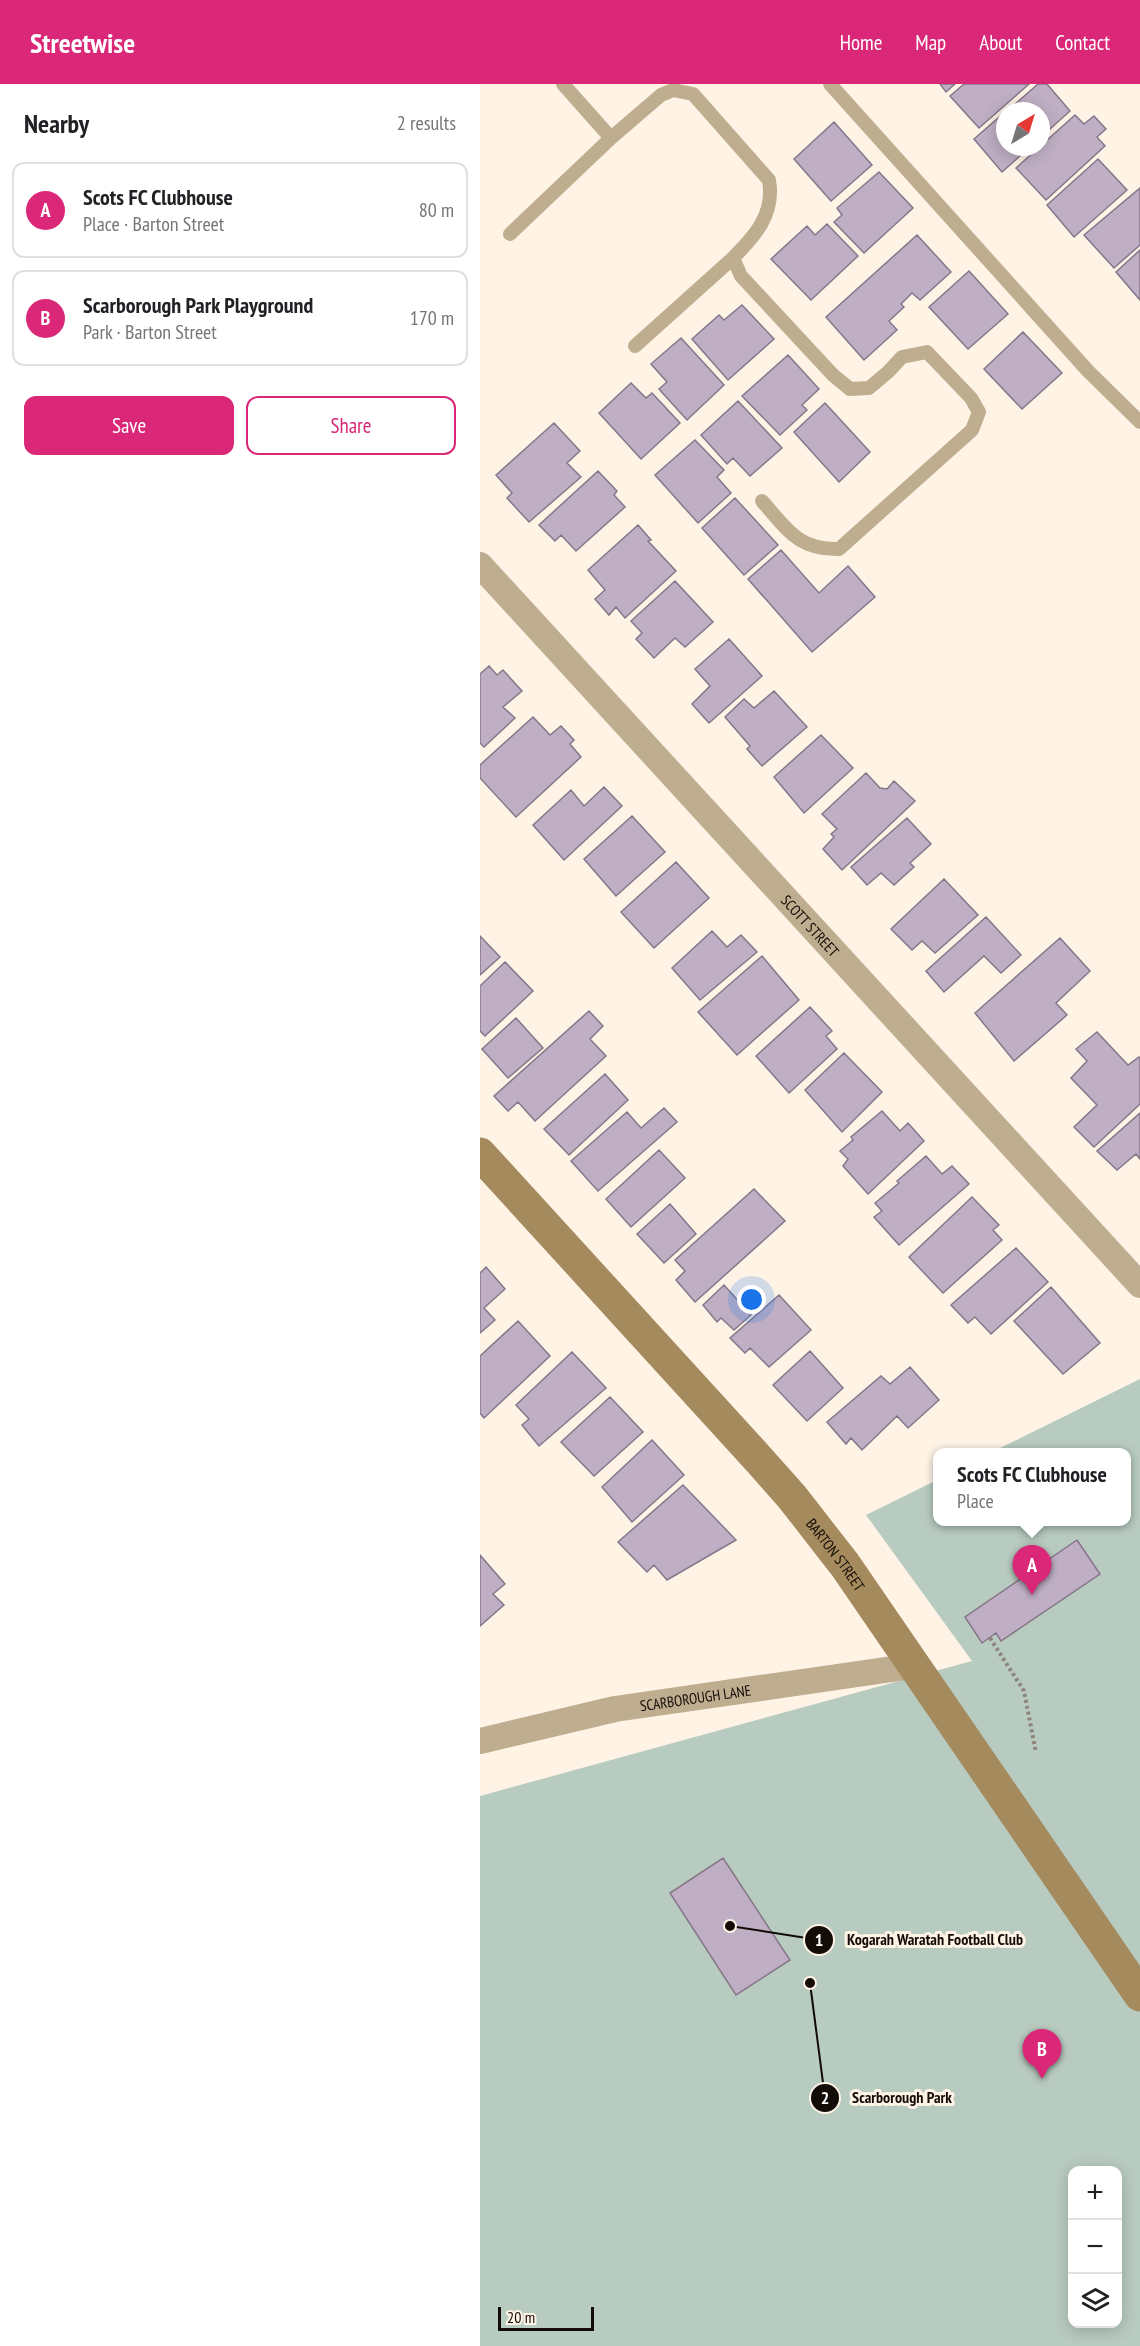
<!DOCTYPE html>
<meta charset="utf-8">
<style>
body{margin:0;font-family:"PT Sans Narrow",sans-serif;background:#f6f6f6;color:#202124}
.controls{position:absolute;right:18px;bottom:18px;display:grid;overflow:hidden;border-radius:12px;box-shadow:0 3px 15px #0003}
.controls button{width:54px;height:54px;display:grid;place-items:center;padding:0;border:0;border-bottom:2px solid #e0e0e0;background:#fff;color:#202124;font:30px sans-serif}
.compass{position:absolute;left:516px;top:18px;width:54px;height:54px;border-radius:50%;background:#fff;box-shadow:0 3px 15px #0003;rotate:38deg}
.scale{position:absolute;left:18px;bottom:15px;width:96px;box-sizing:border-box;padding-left:6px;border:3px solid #130c06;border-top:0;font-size:16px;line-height:21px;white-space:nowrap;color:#130c06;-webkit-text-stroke:4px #fff3e6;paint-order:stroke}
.you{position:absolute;left:272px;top:1216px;width:21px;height:21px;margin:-15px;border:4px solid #fff;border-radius:50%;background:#1a73e8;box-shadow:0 0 0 9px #1a73e833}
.badge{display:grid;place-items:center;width:39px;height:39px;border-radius:50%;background:#db2777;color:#fff;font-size:20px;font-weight:700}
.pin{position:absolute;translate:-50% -50px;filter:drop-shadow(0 2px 3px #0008)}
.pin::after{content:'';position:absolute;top:32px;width:21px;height:18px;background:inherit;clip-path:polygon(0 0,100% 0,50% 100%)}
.popup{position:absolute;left:453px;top:1364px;width:198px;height:78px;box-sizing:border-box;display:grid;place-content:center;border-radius:12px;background:#fff;filter:drop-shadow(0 2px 4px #0005);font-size:20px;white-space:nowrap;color:#757577}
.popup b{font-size:22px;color:#202124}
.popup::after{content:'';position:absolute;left:50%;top:100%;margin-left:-12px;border:12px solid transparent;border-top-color:#fff}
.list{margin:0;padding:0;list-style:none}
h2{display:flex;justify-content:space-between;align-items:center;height:78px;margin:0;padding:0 24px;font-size:26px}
h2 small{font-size:20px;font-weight:400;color:#757577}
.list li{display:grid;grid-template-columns:39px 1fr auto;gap:18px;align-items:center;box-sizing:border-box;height:96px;margin:0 12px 12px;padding:0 12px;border:2px solid #e0e0e0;border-radius:12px}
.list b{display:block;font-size:22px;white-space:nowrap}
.list p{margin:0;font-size:20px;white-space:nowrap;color:#757577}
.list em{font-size:20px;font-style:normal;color:#757577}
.actions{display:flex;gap:12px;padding:18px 24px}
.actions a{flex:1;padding:14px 0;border:2px solid #db2777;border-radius:12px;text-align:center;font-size:21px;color:#db2777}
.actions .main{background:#db2777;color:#fff}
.icon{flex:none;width:33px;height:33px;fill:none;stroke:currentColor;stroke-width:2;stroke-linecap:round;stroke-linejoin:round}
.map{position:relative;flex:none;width:660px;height:2262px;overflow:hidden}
header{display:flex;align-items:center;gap:36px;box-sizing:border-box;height:84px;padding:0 30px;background:#db2777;color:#fff}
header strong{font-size:28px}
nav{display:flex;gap:33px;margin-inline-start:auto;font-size:21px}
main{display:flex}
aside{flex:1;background:#fff}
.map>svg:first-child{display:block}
.green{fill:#b8cbc0;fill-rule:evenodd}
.building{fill:#c0afc4;stroke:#86768a;stroke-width:1.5}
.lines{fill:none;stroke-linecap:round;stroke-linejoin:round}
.path{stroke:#8e847b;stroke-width:4;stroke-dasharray:3 3;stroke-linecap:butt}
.lane{stroke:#bfad90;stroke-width:14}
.street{stroke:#bfad90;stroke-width:26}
.secondary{stroke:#a48a5d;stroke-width:33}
.labels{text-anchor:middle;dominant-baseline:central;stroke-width:6;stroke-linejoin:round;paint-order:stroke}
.street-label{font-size:15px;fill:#130c06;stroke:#fff3e6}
.leader{fill:none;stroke:#130c06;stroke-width:2}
.callout-dot{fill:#130c06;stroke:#fff3e6;stroke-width:2}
.mark-label{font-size:18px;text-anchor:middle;font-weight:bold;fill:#fff}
.callout-label{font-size:16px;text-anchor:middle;font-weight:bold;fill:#130c06;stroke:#fff3e6;stroke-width:6;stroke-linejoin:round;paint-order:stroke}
</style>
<header>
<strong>Streetwise</strong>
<nav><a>Home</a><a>Map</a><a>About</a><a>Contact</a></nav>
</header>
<main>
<aside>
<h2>Nearby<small>2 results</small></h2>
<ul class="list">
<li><span class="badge">A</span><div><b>Scots FC Clubhouse</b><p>Place · Barton Street</p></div><em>80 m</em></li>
<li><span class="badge">B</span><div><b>Scarborough Park Playground</b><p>Park · Barton Street</p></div><em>170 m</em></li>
</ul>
<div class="actions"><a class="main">Save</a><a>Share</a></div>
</aside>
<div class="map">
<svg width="660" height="2262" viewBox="0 0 660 2262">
<rect width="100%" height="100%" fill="#fff3e6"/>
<path class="green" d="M660,1295V2262H0V1712L492,1577L386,1431L457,1396L458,1438H646V1368H512ZM592,2086H638V2240H592Z"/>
<path class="building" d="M460,0H475L466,8Z
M484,0H549L499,44L470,12Z
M558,0H567L590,27L561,53V27H527Z
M525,28V63H550L522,88L494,55Z
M595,31L604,40L614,32L626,45L617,53L625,62L566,116L536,84Z
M354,38L392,81L351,117L314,75Z
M618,75L647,106L594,153L567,121Z
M399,88L433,124L384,169L354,138L362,131L357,124Z
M660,104V161L634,184L604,151Z
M347,140L378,172L331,216L291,175L327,142L335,151Z
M437,151L471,188L440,216L432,209L421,220L424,223L409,237L417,246L384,276L346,233Z
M660,166V216L636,188Z
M489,187L528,230L488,265L449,223Z
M262,221L294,255L248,296L212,255L239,231L244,236Z
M543,248L582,289L542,325L504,285Z
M201,254L244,301L207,336L179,305L187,298L171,280Z
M308,271L339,305L322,321L327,326L300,351L262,312Z
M151,299L166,314L172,309L200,339L161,375L119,329Z
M258,317L302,364L270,392L253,374L247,380L221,351Z
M345,319L390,368L359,398L314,348Z
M74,339L100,367L87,379L101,393L49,438L27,414L32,409L16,391Z
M215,356L244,386L237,393L251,409L218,439L175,391Z
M118,387L137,407L134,411L145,423L96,467L81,451L75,457L59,441Z
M255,414L298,461L264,491L222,444Z
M158,441L171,456L168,457L196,487L145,534L136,523L129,531L115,515L125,506L108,486Z
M301,466L339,509L368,482L395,513L332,568L268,495Z
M195,497L233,538L205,563L195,554L174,574L156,555L162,549L151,537Z
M249,555L282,592L229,639L212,620L230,602L215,585Z
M9,582L17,591L23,586L42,607L23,623L35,634L4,663L0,659V590Z
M294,607L327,643L282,682L267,665L270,662L245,633L264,615L274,624Z
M53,633L70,651L81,642L94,656L90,660L101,673L36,733L0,694V681Z
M341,651L373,684L324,729L294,693Z
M386,689L400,704L407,705L414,697L435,717L362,786L343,765L354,753L351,750L357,745L342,730Z
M124,703L142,722L84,776L53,741L91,706L104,722Z
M152,732L185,768L136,812L104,775Z
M427,734L451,760L430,779L434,783L414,801L401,789L387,801L371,783Z
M196,778L229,814L174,864L141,828Z
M464,795L498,831L455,869L442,857L432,866L411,845Z
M506,833L541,871L521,889L504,872L464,908L446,887Z
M232,847L247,863L261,851L277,868L220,916L192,884Z
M0,852L20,873L0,891Z
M580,854L610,887L576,919L587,931L534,977L495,929Z
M282,872L319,916L257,971L218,928Z
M25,878L53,907L5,952L0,947V902Z
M330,923L352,947L346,952L357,965L309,1009L276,972Z
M109,927L123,942L110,955L126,972L55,1037L38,1018L28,1027L14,1012Z
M36,934L63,964L28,994L2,965Z
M617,948L648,981L659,973L660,974V1020L614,1063L594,1043L617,1021L591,994L607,977L596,965Z
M364,969L402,1008L362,1048L325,1006Z
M125,990L148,1016L89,1071L64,1045Z
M184,1024L197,1038L118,1107L91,1077L147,1028L161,1044Z
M402,1027L420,1047L428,1039L444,1057L388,1110L363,1082L368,1075L360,1067L373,1056L371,1053Z
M660,1029V1075L656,1070L637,1086L617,1067Z
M179,1066L205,1094L151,1143L126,1115Z
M446,1072L462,1090L472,1082L489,1100L419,1161L394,1133L402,1127L395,1119L419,1099L417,1097Z
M274,1105L305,1137L215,1218L196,1196L205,1187L195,1176Z
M492,1113L519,1141L513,1146L522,1156L463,1209L429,1173Z
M190,1120L216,1150L184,1179L157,1150Z
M536,1164L568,1198L511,1250L495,1233L488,1239L471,1221Z
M6,1183L25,1205L4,1224L15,1236L0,1249V1189Z
M244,1201L271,1231L254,1246L241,1234L237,1238L223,1221Z
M571,1203L620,1259L583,1290L534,1237Z
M299,1211L331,1246L289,1283L270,1264L265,1269L250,1254Z
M38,1237L70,1272L4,1334L0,1329V1272Z
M330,1267L363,1304L327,1337L293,1301Z
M92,1268L126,1304L59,1362L42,1341L49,1335L36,1321Z
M430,1283L459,1316L428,1344L417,1332L382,1366L371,1354L366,1360L347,1338L401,1292L410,1300Z
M130,1313L163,1348L114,1392L81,1358Z
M172,1356L204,1391L152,1438L122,1403Z
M203,1401L256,1456L187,1496L174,1481L167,1488L138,1458Z
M597,1456L620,1490L521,1557L516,1549L502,1559L485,1533Z
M0,1471L25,1500L13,1510L24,1521L0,1542Z
M243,1774L310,1876L256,1911L190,1809Z"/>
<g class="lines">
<path class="path" d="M510,1554L544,1607L556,1669"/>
<path class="lane" d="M83,0L131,54L181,11L193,6L213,10L289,96C295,130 275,152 253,174L261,192L353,291L370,305L389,304L408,288L422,273L447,268L491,314L499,328L492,346L359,465C318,466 307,445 282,417
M350,0L608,287L660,338
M30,150L131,54
M155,262L253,174"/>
<g class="street">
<path id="s1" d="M0,481L660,1201"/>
<path id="s2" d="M0,1657L135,1625L433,1582"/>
</g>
<path class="secondary" id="s3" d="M0,1070L281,1378L312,1413L365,1481L660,1911"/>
</g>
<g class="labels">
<g class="street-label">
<text stroke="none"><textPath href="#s1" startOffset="489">SCOTT STREET</textPath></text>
<text stroke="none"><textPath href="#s3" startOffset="536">BARTON STREET</textPath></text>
<text stroke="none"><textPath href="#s2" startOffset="220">SCARBOROUGH LANE</textPath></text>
</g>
</g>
<path class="leader" d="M250 1842L339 1856M330 1899L345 2014"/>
<g class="callout-dot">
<circle cx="250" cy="1842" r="6"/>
<circle cx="330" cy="1899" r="6"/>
<circle cx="339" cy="1856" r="15"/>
<circle cx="345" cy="2014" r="15"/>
</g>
<g class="mark-label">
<text x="339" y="1862">1</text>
<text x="345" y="2020">2</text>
</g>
<g class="callout-label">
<text x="455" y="1861">Kogarah Waratah Football Club</text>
<text x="422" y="2019">Scarborough Park</text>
</g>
</svg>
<div class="controls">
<button>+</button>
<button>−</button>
<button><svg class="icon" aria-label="layers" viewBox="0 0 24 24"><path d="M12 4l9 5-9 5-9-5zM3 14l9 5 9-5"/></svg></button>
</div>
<svg class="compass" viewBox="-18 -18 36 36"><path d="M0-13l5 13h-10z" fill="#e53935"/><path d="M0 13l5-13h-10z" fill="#757577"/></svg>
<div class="scale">20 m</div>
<div class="you"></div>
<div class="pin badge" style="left:552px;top:1511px">A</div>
<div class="popup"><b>Scots FC Clubhouse</b>Place</div>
<div class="pin badge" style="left:562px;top:1995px">B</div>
</div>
</main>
